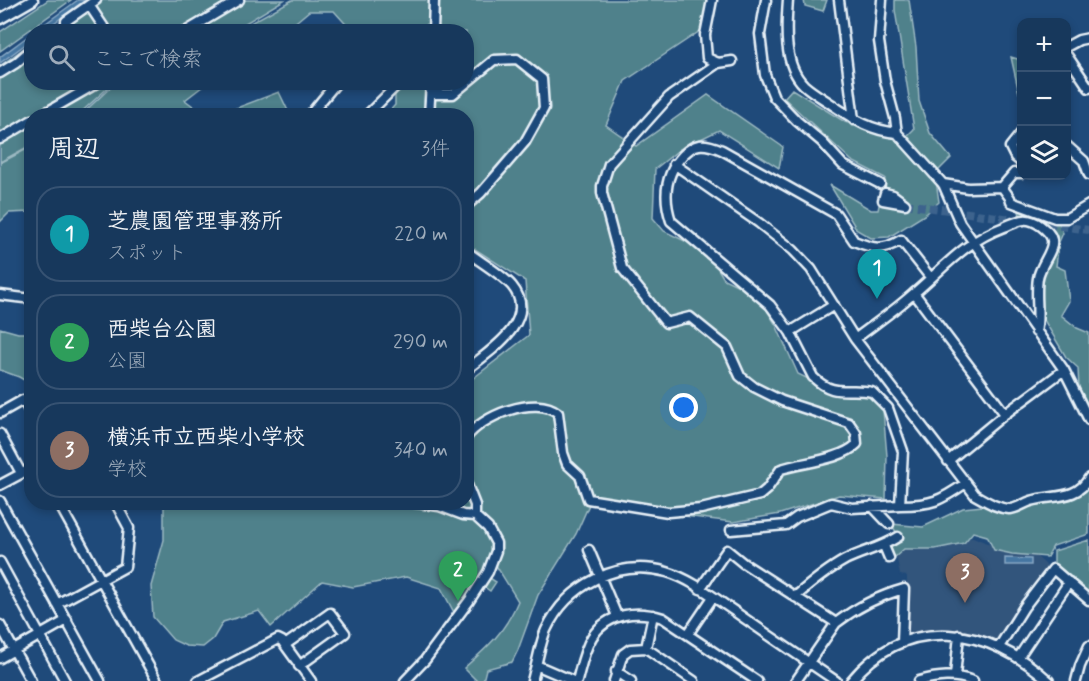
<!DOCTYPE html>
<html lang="ja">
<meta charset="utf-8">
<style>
body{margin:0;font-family:Mynerve,"Klee One",sans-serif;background:#203f62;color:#f1f3f6}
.controls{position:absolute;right:18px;top:18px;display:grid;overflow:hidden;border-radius:12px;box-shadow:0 3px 9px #0003}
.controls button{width:54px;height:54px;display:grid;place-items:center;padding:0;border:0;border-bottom:2px solid #365272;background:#17385c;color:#f1f3f6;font:30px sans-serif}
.you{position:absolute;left:684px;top:408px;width:21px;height:21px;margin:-15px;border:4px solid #fff;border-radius:50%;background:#1a73e8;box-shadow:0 0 0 9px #1a73e833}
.badge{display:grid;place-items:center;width:39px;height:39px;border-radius:50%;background:#ff9aa2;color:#fff;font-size:20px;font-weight:700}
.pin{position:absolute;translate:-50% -50px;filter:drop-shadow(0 2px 3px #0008)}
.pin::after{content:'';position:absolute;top:32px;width:21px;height:18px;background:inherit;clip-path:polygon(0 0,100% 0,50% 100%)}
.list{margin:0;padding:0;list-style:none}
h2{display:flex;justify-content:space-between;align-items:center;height:78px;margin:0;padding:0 24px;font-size:26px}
h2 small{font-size:20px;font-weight:400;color:#9eacbb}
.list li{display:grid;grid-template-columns:39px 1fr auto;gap:18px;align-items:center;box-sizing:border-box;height:96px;margin:0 12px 12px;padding:0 12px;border:2px solid #365272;border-radius:24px}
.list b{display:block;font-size:22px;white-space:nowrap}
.list p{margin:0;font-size:20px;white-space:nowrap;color:#9eacbb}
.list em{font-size:20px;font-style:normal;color:#9eacbb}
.icon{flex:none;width:33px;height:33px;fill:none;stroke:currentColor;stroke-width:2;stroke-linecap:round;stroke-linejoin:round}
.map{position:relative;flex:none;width:1089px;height:681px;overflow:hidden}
.search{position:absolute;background:#17385c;box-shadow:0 3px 9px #0003;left:24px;top:24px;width:450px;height:66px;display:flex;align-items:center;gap:15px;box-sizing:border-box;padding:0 21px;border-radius:24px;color:#9eacbb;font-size:22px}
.panel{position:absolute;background:#17385c;box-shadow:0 3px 9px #0003;left:24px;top:108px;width:450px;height:402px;border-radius:24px}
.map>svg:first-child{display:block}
.built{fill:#32547b}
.green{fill:#50818b;stroke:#9cb9c2;stroke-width:1.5}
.water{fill:#4576a2;stroke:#86a7c4;stroke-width:1.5}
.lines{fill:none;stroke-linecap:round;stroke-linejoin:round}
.minor-tunnel{stroke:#3d638d;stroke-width:8;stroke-dasharray:8 4;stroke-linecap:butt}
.minor-casing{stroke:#e8f1f8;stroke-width:13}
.minor{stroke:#1f4a7a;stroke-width:8}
</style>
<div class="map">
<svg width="1089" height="681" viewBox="0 0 1089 681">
<rect width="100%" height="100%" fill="#1f4a7a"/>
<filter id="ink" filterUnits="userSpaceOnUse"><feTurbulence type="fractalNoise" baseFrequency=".0167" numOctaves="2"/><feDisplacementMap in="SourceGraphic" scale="12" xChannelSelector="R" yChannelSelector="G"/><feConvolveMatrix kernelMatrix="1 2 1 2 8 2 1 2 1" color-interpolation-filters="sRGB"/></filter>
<g filter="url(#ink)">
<path class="built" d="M973,537L1005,551H1031L1048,567L999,640L997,641L973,634L947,631L908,637L906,634L907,576L900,575L896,554L902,547L945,546Z"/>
<path class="green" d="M48,0H71L0,51V32Z
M92,0H284L232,31L48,32Z
M292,0H717L700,31L625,81L606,125L636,146L708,95L783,147L779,168L719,130L680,149L655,169L653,218L664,231L689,243L711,257L724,279L741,287L762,302L776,325L798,374L829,389L867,393L883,410L887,456L886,499L839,495L780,514L733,522L636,510L591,500L576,534L538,595L518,650L512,662L486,669L483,681H477L464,668C488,647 505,632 518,601L494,562L485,575L496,582L490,591L480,584L456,616L441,588L406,577L353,587L322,581L271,627L259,611L223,622L213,639L203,647L186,646L173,640L153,617L151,586L164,540V503L466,502L467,383L529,335L525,281L475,249L467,248L466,116L386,115L395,105V83L466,82V32L352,31L334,11H309L291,26V31H236Z
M804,0H827L823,11L805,6Z
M895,0H909L916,47L919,101L930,133L951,158L935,174L939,202L926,214L889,237L871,238L857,230L830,185L871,210H878L885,178L852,161L784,98L792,89L845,122L903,140L914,129L895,10Z
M31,43L32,82L113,83L78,115L32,116L31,145L0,162V66Z
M1011,57L1021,60V93H1019Z
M121,82L207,83L185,100L205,115H81L111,87Z
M279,92L290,115H218Z
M31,147V212L9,213L0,222V163Z
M1018,208L1058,219L1063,233L1059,242L1056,266L1065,270L1069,301L1061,315L1077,328L1089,333V408L1079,389L1078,368L1066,357L1044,320L1040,284L1048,263L1054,235L1021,218Z
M0,328L18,333H31V384L19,377L0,370Z
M1089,485V534L1053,546L1047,557L1012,554L994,550L987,536L973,532L964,543L935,549H904L894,558L890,547L900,538L891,524L923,527L963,508L983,506L1011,514C1017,510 1025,506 1032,504C1054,501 1073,502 1089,485Z
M1089,540V594L1054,563V551Z"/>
<path class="water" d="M78,0H85L43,31H35Z
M31,34V40L0,63V57Z
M1005,558L1031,559V565H1005Z"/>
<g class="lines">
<path class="minor-tunnel" d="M905,204L1089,230"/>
<g class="minor-casing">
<path id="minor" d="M712,0L705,35L707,58L718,63
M766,0L760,34L765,75L774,97L797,121L822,142L843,165L880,184
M788,0C786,26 783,65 804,85C813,93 824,99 834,106C856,121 871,130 897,133
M839,0L854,120
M882,0L879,41L885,81L895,118L897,133L943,184L960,223L1064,370L1005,414L948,461
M89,5L107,32
M0,19L33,0
M58,32L66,27V21L96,0
M185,32L239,0
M433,32L434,0
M1066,47L1079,40L1089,38
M1066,54L1089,88
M0,73L16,63L32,49
M431,94H453L494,60L517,59L542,79L544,108L525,142L481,193L466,206
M40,116L99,82
M309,116L337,82
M366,116L400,82
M429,116L431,82
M1022,132L1010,147L1015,157L1022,163
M0,139L32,120
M1066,145L1084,161L1089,175
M674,164L759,223L793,250L811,269L855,339L975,495C986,501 996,508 1009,509C1017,509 1024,503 1031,501C1053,494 1076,501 1089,478
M943,184L968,188L1002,187L1010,198L1011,202L1055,218H1067L1089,205
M1002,187L1014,173H1022
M885,193L893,195L905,204L883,200Z
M466,251C479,261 503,275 512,286C540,320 490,351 466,370
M930,277L901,240C883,251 874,249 854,241L836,214L722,150C715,147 707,144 699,145C692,146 687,151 683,155C665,174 663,197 671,221L770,305L790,332L813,377C834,398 848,387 872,392L888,408L903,451L900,505C932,505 940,501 966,483
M914,293L1005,414
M0,295L32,299
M790,332L834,305
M855,339C875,324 895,310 913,294C945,267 964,242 1004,227C1019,221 1025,215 1041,226C1046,230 1051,234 1052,240C1054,251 1040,265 1038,278C1035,296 1040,314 1036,332
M1064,370L1089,420
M0,413L23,400L32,415
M0,434L21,473
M466,438C481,416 536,394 558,413L563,453L567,464L580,476L588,499L668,512L701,509L760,495L767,489L781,469C804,462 841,460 857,444L856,433L849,423L782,401L754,387L740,376L727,347L690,317L666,323L622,268L602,193V186L609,164L669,97L718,63L732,61
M466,482L475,505V516
M0,485L32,468
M0,501L100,681
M58,502L157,681
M872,506L889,524
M731,530L786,525L797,517L831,503L852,508L900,505
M884,546L889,558
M589,550L617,616
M0,562L65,681
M700,589L727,550L743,563L836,623C857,607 879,596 904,589L902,643
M795,597C811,583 827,570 845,560C863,551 881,548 898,537
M57,604L125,567L129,528L115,502
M0,625L31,681
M688,634L713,597
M285,645L330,613L345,633L299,666
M999,647L1024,607L1053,569L1089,600
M646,648L653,615
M0,658L67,620
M1018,658L1069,582
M536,665C539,654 541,641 546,630C567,585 618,558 667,572C691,579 713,597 734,611C768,635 802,658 836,681
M616,671L631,681
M955,676L959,635
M198,681L278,639L282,641L311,681
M405,681L425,660L469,601L488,572L496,551V543L488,528L475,516L463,515L439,506L410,502
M532,681L536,665L573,681
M577,681C581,666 584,650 592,637C608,612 638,610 663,618L757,681
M614,681L623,654L630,649L646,648L694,681
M796,681L836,623
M851,681C908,612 989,627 1049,681
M919,681C938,676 954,674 973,681
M1076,681L1080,666L1089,646"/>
</g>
<use href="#minor" class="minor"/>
</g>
</g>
</svg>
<div class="controls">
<button>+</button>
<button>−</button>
<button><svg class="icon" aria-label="layers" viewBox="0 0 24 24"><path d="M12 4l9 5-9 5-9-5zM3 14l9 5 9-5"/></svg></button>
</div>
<div class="you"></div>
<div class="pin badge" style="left:877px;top:299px;background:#0f9aa8">1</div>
<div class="pin badge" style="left:458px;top:601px;background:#2e9e5b">2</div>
<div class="pin badge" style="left:965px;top:603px;background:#8d6e63">3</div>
<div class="search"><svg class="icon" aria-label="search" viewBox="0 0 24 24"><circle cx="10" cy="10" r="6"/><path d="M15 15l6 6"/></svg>ここで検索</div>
<section class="panel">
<h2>周辺<small>3件</small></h2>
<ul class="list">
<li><span class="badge" style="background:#0f9aa8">1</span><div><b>芝農園管理事務所</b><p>スポット</p></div><em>220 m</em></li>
<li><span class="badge" style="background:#2e9e5b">2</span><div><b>西柴台公園</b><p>公園</p></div><em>290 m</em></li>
<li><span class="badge" style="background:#8d6e63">3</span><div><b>横浜市立西柴小学校</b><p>学校</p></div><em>340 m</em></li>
</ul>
</section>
</div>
